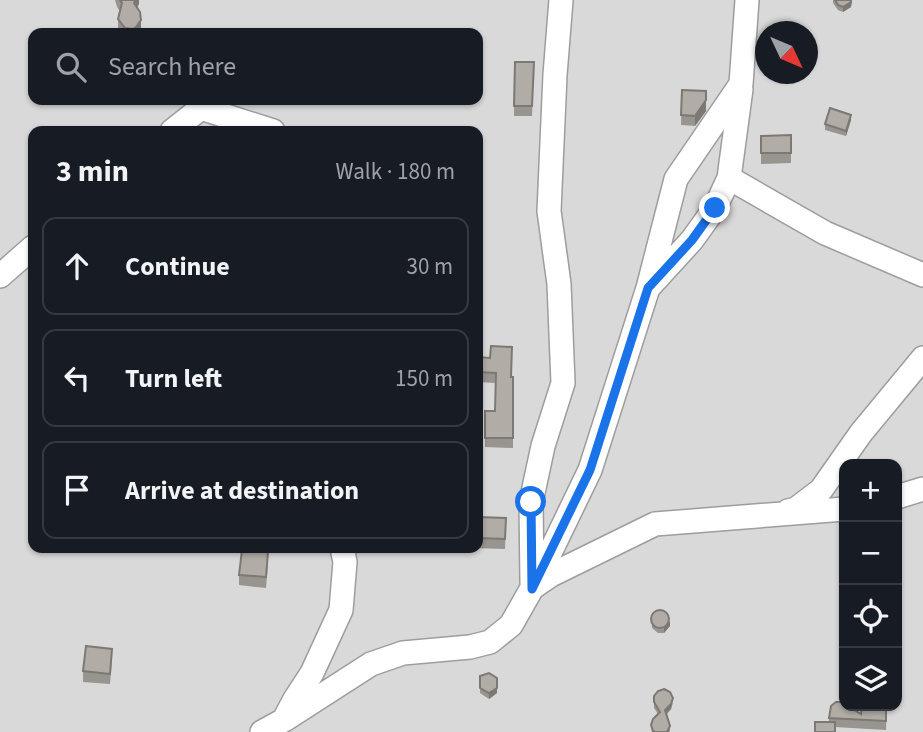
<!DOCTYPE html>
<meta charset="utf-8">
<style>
body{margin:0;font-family:"Source Sans 3",sans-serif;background:#20242c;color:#f1f3f6}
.controls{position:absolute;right:21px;bottom:21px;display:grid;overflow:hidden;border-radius:14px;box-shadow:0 2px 5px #0004}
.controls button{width:63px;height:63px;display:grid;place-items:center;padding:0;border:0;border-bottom:2px solid #363941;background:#171b24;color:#f1f3f6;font:35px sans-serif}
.compass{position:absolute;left:755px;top:21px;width:63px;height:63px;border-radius:50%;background:#171b24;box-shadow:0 2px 5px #0004;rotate:134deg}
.stop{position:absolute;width:21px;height:21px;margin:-16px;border:5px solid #1a73e8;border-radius:50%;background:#fff}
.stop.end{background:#1a73e8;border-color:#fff;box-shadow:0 2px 7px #0008}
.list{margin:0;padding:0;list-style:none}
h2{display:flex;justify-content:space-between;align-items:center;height:91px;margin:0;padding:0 28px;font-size:30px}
h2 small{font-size:23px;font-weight:400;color:#9ea1a6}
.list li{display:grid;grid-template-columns:46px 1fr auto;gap:21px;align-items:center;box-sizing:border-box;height:98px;margin:0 14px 14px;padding:0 14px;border:2px solid #363941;border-radius:14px}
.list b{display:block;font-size:26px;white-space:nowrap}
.list em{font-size:23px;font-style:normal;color:#9ea1a6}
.icon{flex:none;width:38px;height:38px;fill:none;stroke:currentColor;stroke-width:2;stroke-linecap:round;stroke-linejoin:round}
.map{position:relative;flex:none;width:923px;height:732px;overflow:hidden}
.search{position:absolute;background:#171b24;box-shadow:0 2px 5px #0004;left:28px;top:28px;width:455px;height:77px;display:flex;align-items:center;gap:18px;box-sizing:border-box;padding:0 24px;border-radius:14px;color:#9ea1a6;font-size:26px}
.panel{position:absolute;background:#171b24;box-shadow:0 2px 5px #0004;left:28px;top:126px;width:455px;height:427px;border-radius:14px}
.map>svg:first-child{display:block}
.residential{fill:#dad9d9;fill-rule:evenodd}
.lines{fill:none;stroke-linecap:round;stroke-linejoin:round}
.street-casing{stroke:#9d9d9d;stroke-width:26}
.street{stroke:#fff;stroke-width:23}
.wall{fill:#98948f}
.shaded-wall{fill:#7c7874}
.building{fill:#b1aca6;stroke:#7c7874;stroke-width:2}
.route{stroke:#1a73e8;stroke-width:9}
</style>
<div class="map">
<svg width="923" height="732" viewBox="0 0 923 732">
<rect width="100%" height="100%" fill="#eceae3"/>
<path class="residential" d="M0,0H923V732H0ZM766,32H808V74H766ZM33,33H478V100H33ZM33,131H478V548H33ZM844,464H897V706H844Z"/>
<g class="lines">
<g class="street-casing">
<path id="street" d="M172,131L201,108L273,131
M729,178L825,233L923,275
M0,276L33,247
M650,286L692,240L715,208L729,178L741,89
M897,497L923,489
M788,511L796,509L821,490L861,433L923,358
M532,582L531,502L543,446L563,383L559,284L549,211L555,75L561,0
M534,586L590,470L648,288L676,179L741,84L747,0
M286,716L295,699L312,673L341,610L345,562L342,548
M262,732L284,720L371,664L403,653L470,647L490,642L511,625L532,588L551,575L655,524L844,509"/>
</g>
<use href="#street" class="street"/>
</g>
<path class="wall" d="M115,0H139L137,8L141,31L139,33H120L118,30V19L120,11L117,7Z
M833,0H852L851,7L843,12L838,10L833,3Z
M515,62H534L532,116H514Z
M682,90L706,111L695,126L681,125Z
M851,120L846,136L825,130V124Z
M791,135V163L761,164V136Z
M478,357L511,377H513V448L485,447V411H495L496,383L478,382Z
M478,517L506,518L505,549L473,548H478Z
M268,563L266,588L239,585V575Z
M651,616L670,626L664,633H658L652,628Z
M112,659L110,684L83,682V671Z
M480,676L497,678V693L489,699L480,693Z
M654,701L673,703L671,709L667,714L670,726V732H652L651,725L658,714L654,708Z
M887,706L886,730L835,727L829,722V718L861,714Z"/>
<path class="shaded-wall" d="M136,0H139V4L134,14V3Z
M851,0H852L851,7L843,12V7Z
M141,20V31L139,33H133V29Z
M706,91V111L695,126V116Z
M851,115V120L846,136V131Z
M670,621V626L664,633V627Z
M497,688V693L489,699V693Z
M673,698L671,709L665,715V710Z"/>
<path class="building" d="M120,0H136L134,3L140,12L141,20L136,27L133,29L125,28L118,19L122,3Z
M835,0H851V2L843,7L838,5Z
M515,62H534L532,106H514Z
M682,90L706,91V100L695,116L681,115Z
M830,108L851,115L846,131L825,124Z
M791,135V153H761V136Z
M491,346L512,347L511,377H513V438H485V411H495L496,373L478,372V357L490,358Z
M478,517L506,518L505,539L478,538Z
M242,550L268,552L266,577L239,575Z
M651 619a9 9 0 1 1 18 0a9 9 0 1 1-18 0Z
M86,646L112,649L110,674L83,671Z
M489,673L497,678V688L489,693L480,688V676Z
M664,689L670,692L673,698L671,704L665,710L670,726L667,732H655L653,731L651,725L653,719L660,712L654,702V696L658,691Z
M836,702H843L844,703V706H848L861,714L862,706H886V721L829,718L831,706Z
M815,722H835V732H815Z"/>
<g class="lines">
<path class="route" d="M531,502L532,589L590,470L648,288L692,240L715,208"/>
</g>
</svg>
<div class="controls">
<button>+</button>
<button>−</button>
<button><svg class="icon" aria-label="locate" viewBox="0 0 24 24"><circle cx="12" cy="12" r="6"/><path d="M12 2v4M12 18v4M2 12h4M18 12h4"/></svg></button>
<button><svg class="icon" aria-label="layers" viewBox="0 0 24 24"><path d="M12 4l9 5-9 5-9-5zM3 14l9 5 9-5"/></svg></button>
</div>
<svg class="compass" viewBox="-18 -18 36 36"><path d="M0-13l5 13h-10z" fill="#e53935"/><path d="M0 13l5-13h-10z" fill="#9ea1a6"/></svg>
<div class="stop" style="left:531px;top:502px"></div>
<div class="stop end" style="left:715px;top:208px"></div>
<div class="search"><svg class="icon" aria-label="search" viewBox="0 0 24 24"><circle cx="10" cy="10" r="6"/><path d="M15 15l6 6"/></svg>Search here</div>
<section class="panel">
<h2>3 min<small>Walk · 180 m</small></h2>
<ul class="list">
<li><svg class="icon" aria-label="ahead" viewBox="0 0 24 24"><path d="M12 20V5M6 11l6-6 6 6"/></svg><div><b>Continue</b></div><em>30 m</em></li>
<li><svg class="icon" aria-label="left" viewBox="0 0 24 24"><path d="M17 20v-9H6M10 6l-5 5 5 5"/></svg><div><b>Turn left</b></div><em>150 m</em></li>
<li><svg class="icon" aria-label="arrive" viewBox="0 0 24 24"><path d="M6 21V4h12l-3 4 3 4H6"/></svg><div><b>Arrive at destination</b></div></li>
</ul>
</section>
</div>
